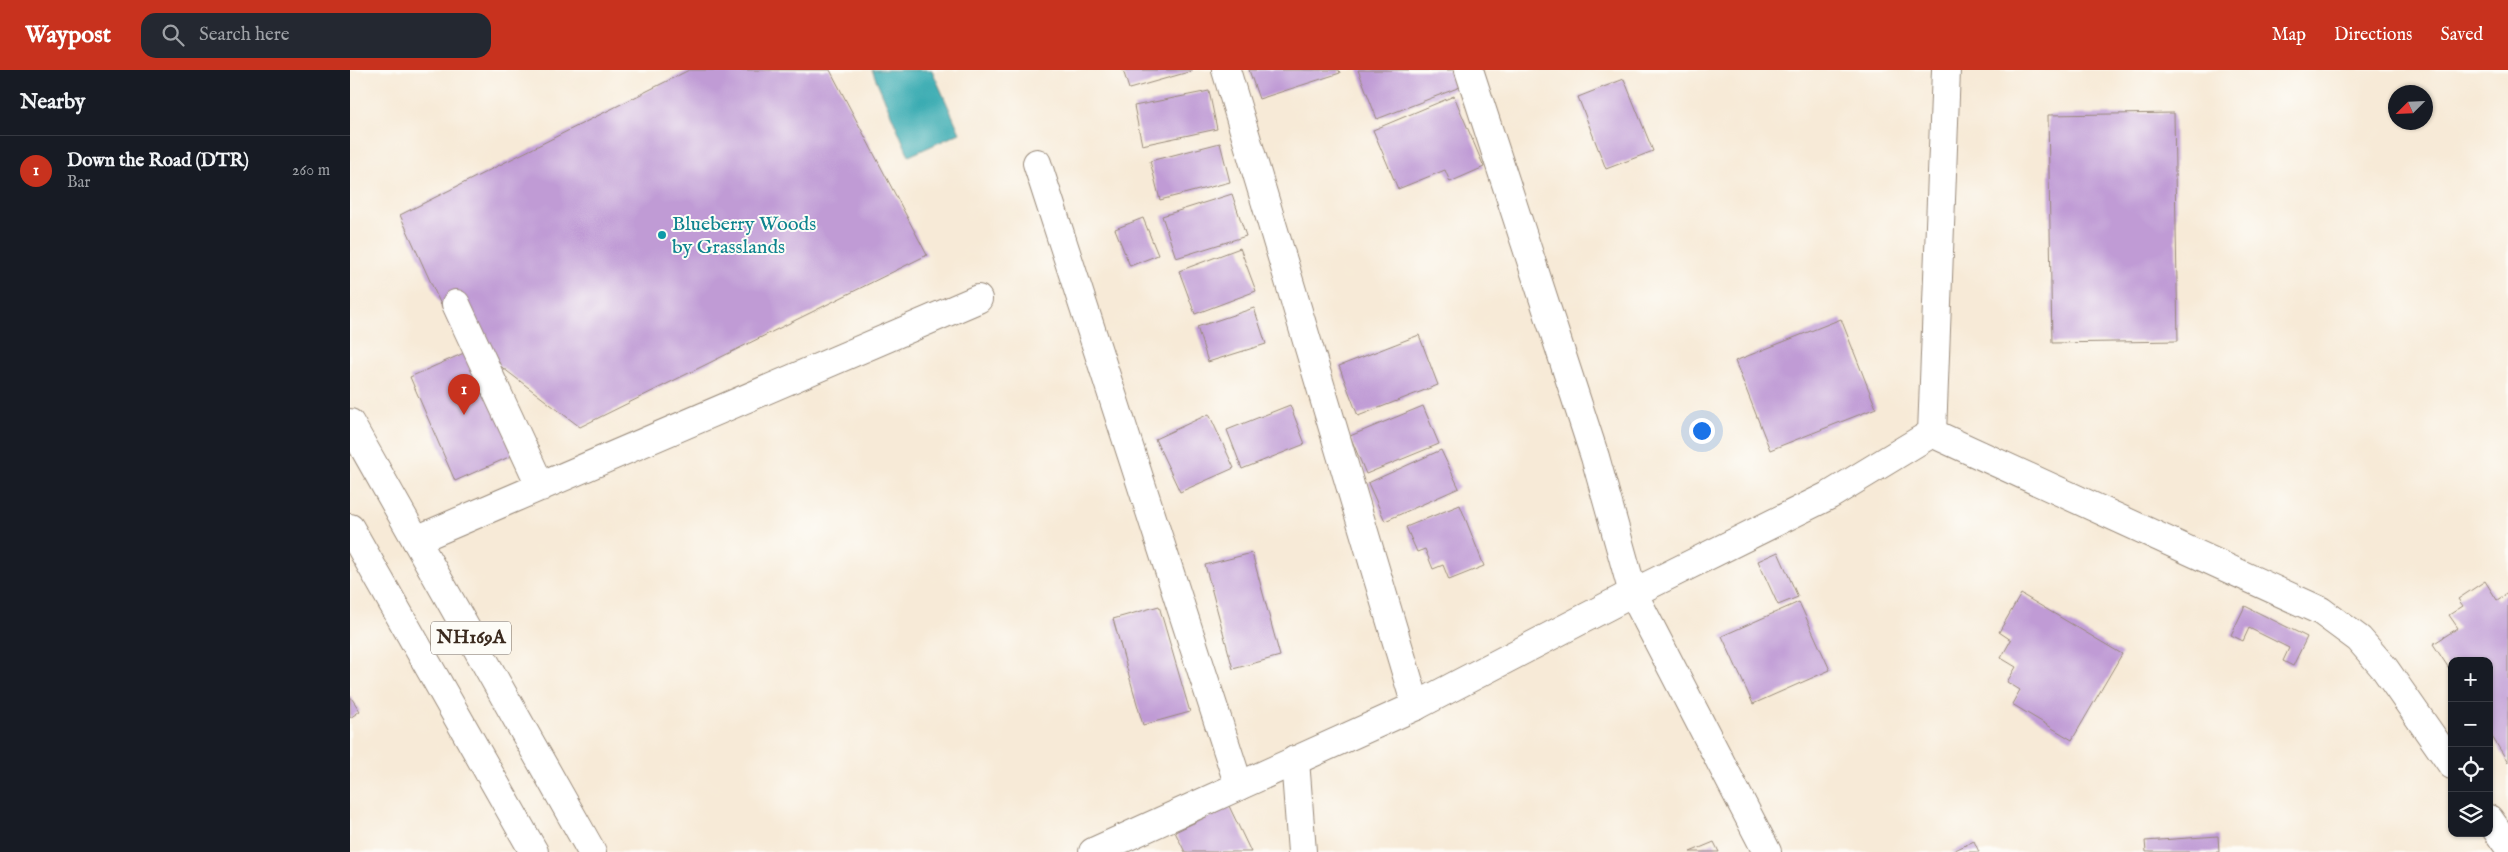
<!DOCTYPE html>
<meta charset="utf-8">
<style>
body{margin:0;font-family:"IM FELL English",serif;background:#242831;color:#f1f3f6}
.controls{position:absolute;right:15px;bottom:15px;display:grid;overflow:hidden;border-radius:10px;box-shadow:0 1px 4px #0004}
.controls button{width:45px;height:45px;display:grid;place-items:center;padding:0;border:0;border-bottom:1px solid #363941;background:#171b24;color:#f1f3f6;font:25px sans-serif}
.compass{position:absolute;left:2038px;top:15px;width:45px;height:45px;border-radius:50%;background:#171b24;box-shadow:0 1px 4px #0004;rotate:246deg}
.you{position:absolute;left:1351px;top:360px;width:18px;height:18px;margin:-12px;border:4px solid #fff;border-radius:50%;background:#1a73e8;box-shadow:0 0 0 8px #1a73e833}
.badge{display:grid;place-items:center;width:32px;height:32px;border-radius:50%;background:#c8321e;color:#fff;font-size:16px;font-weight:700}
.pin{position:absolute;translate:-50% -41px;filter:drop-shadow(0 1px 2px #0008)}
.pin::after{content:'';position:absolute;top:26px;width:18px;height:15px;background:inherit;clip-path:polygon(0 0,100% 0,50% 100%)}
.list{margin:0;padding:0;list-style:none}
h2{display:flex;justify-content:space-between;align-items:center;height:65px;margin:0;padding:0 20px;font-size:21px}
h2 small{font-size:16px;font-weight:400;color:#9ea1a6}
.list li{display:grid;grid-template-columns:32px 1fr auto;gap:15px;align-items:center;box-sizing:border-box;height:70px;padding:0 20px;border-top:1px solid #363941}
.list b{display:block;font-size:19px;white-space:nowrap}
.list p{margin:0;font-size:16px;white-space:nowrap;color:#9ea1a6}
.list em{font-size:16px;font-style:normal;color:#9ea1a6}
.icon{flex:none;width:28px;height:28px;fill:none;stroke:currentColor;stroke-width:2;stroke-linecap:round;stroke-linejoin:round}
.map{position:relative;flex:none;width:2158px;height:782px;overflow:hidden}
header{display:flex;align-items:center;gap:30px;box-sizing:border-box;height:70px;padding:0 25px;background:#c8321e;color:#fff}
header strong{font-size:24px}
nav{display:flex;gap:28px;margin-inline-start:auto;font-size:18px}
.search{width:350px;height:45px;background:#242831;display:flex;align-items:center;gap:12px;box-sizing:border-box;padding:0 18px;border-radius:15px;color:#9ea1a6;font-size:19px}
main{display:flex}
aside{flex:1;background:#171b24}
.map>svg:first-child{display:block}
.water{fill:#3aacb2;stroke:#3a6b68}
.building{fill:#c09bd5}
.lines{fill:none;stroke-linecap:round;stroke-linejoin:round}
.street-casing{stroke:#998a7a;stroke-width:30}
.secondary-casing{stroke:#998a7a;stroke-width:30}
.highway-casing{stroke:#998a7a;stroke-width:30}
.street{stroke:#fff;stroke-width:28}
.secondary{stroke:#fff;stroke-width:28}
.highway{stroke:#fff;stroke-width:28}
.culture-dot{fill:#0f9aa8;stroke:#fdfcf7;stroke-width:2}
.labels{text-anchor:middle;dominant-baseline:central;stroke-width:4;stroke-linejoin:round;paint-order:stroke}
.shield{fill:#fdfcf7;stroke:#75695f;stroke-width:1}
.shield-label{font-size:19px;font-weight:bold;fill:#3b2a1e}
.culture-label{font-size:20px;fill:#0d838f;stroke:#fdfcf7;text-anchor:start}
</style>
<header>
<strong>Waypost</strong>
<div class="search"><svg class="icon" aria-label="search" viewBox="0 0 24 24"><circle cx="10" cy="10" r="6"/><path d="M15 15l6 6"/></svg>Search here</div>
<nav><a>Map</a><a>Directions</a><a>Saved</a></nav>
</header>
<main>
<aside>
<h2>Nearby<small></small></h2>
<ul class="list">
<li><span class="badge">1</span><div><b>Down the Road (DTR)</b><p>Bar</p></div><em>260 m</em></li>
</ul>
</aside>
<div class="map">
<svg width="2158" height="782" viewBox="0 0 2158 782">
<rect width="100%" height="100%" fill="#fdfcf7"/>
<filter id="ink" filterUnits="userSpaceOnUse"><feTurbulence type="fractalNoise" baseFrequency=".02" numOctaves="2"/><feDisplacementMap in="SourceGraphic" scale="10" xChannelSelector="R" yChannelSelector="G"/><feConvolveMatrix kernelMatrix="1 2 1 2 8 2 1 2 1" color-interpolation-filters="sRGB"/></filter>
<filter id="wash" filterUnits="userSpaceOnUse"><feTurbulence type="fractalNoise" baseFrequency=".0096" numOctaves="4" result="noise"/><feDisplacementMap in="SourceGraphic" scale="20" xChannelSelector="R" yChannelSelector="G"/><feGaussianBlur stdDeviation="1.12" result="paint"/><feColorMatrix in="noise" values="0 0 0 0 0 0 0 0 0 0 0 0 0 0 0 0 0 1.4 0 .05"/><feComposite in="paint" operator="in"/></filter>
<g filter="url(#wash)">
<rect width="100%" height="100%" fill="#f7ead7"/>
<path class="water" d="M522,0H582L610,63L559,86Z"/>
<g id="blocks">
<path class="building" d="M339,0H480L577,185L230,357L102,259L50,145Z
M773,0H842V1L779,19Z
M899,0H989L990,3L909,29Z
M1008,0H1112L1118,14L1027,49Z
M1274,9L1303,81L1256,99L1228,27Z
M859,21L867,59L792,75L784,36Z
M1104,26L1134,97L1100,112L1095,100L1048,119L1023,60Z
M1824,43L1828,271L1702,273L1698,45Z
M870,73L880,112L810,130L800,91Z
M882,124L896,166L826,188L812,146Z
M793,148L808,185L780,196L765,159Z
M890,178L906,221L845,244L829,201Z
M904,238L916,274L858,292L847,257Z
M1491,249L1526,338L1420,380L1385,291Z
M1069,265L1088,315L1008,346L989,296Z
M123,279L168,383L105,411L60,307Z
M940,335L955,374L892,399L877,360Z
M1073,336L1089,374L1016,404L1000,366Z
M859,344L884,398L830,422L805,369Z
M1091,380L1109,418L1035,451L1018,413Z
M1110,435L1134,496L1099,510L1093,495L1083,499L1075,479L1067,482L1056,457Z
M1428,482L1448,527L1428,535L1408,491Z
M902,483L930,586L883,599L855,495Z
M2135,511L2147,530L2158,523V692L2139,662V591H2102V603L2083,574L2108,558L2099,545L2113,536L2108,529Z
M1671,524L1772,584L1722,670L1662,634L1670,620L1657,612L1666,597L1651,588L1661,570L1649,562Z
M1449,532L1480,600L1403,634L1372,566Z
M809,536L840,642L793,655L763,549Z
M1895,536L1957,567L1943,596L1933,591L1939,578L1899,558L1893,571L1881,565Z
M0,626L10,641L0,648Z
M879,736L901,782H835L825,762Z
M1868,766L1869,782H1796L1795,771Z
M1624,771L1629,782H1601Z
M1364,772L1369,782H1340Z"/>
</g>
</g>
<g filter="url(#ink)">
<use href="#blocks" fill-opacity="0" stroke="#998a7a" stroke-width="1"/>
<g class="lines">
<g class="street-casing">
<path id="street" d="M876,0L1066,636
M1119,0L1245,387L1283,523L1417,782
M687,93L889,716
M106,234L191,417
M1582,363L1971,541L2009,569L2035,599L2102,695
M66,470L628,229
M945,690L952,782
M2139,749L2158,776"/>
</g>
<g class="secondary-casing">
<path id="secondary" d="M743,782L1066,636L1283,523L1480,425L1582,363L1596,0"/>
</g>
<g class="highway-casing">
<path id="highway" d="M0,353L242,782
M0,458L184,782"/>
</g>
<use href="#street" class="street"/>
<use href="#secondary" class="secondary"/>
<use href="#highway" class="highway"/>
</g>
</g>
<circle class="culture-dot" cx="312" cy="165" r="5"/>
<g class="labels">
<rect class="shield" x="81" y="551.5" width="80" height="33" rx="4"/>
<g class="shield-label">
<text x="121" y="568">NH169A</text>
</g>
<g class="culture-label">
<text x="322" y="154">Blueberry Woods<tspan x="322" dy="23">by Grasslands</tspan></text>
</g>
</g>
</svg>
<div class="controls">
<button>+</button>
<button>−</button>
<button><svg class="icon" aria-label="locate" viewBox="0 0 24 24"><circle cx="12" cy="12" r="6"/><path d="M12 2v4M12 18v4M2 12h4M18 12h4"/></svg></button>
<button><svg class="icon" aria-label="layers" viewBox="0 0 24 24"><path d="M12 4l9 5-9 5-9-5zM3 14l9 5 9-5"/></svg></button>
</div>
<svg class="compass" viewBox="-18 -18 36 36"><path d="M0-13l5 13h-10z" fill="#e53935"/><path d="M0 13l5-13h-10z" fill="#9ea1a6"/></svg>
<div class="you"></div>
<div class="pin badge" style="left:114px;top:345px">1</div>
</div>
</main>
